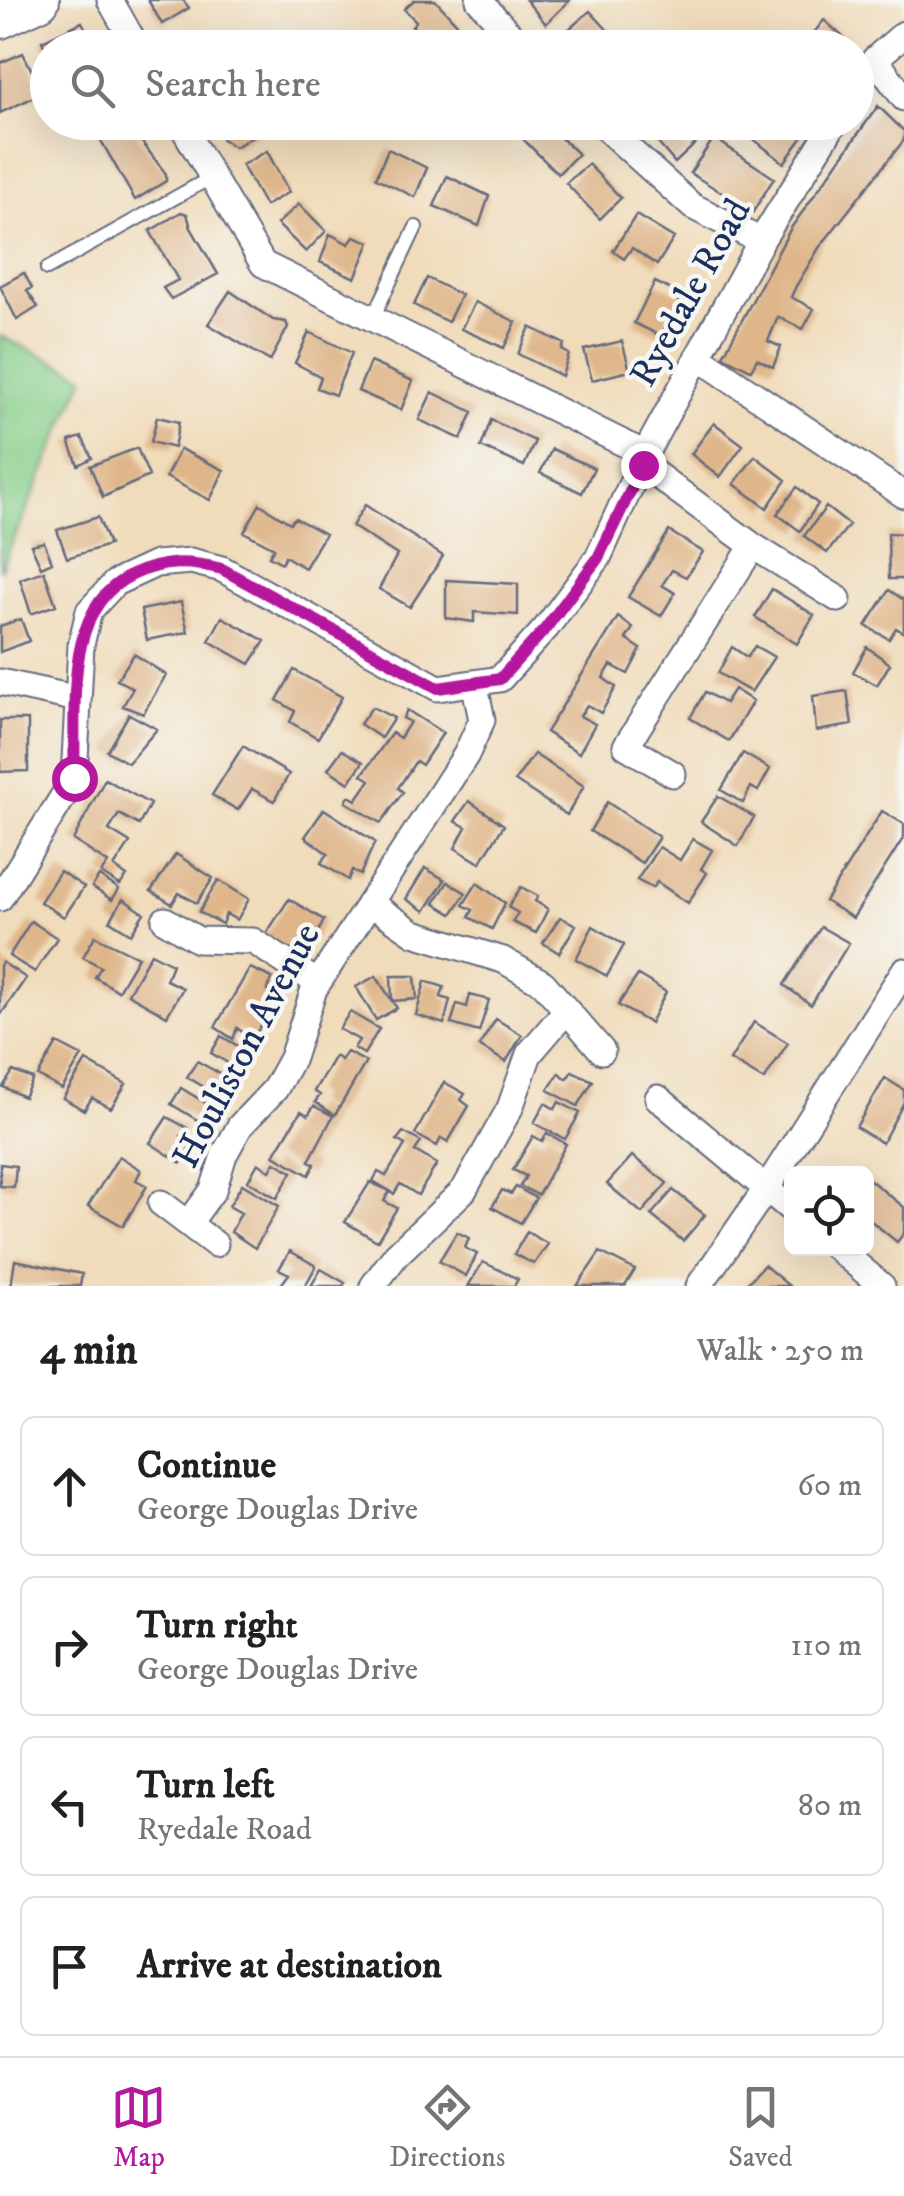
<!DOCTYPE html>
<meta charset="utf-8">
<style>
body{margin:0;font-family:"IM FELL DW Pica",serif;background:#f2f2f2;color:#202124}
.controls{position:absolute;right:30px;bottom:30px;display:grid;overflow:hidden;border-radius:15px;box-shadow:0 10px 40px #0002}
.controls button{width:90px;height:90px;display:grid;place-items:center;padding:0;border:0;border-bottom:2px solid #e0e0e0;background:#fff;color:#202124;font:50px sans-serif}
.stop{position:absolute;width:30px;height:30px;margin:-22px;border:8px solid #b5179e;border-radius:50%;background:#fff}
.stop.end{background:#b5179e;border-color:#fff;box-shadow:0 2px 10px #0008}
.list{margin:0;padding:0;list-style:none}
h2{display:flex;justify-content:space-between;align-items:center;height:130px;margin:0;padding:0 40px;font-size:42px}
h2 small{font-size:32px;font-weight:400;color:#757577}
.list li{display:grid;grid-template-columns:65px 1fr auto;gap:30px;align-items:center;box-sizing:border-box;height:140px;margin:0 20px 20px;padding:0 20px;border:2px solid #e0e0e0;border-radius:15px}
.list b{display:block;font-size:38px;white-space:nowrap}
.list p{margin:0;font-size:32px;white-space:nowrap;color:#757577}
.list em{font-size:32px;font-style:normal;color:#757577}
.icon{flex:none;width:55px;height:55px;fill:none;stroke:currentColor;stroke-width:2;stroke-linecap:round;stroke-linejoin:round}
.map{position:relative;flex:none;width:904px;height:1286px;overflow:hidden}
.search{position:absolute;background:#fff;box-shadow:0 10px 40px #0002;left:30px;right:30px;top:30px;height:110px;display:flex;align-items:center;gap:25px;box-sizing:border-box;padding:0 35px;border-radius:55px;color:#757577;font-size:38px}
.sheet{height:770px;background:#fff}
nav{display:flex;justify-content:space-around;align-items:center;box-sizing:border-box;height:140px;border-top:2px solid #e0e0e0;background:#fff;font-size:28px;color:#757577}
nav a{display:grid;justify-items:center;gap:5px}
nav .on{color:#b5179e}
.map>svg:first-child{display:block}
.green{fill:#88cf8b;stroke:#527f74;stroke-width:2.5}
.building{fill:#dfb68a}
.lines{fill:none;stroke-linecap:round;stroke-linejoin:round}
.service-casing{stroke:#666b7e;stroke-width:16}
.minor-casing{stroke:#666b7e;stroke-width:29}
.primary-casing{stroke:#666b7e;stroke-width:44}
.service{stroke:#fff;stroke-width:12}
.minor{stroke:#fff;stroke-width:25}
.primary{stroke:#fff;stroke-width:40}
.route{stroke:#b5179e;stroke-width:12}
.labels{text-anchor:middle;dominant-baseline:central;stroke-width:9;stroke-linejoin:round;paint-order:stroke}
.street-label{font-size:38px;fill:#1b2f5e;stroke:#f6f6f2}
</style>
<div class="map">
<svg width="904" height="1286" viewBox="0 0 904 1286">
<rect width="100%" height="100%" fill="#f6f6f2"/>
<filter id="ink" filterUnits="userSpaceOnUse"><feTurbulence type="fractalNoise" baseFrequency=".01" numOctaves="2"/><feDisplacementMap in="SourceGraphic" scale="20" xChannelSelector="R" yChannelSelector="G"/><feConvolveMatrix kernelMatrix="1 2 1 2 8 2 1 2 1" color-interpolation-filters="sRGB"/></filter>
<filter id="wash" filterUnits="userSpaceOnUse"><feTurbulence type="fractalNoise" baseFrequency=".0048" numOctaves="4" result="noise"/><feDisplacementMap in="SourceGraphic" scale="40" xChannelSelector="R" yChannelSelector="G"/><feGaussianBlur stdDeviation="2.25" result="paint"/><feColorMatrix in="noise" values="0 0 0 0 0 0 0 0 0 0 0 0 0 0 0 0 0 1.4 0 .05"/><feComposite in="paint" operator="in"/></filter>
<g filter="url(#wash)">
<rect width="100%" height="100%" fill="#f0dbba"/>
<path class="green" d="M0,336L85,376L0,571Z"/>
<g id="blocks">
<path class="building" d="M148,0H183L189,8L162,24Z
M414,0H435L459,26L439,45L412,26L416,21L404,9Z
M526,0H570L546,24Z
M590,11L624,48H571L561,36Z
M824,20L844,38L836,48H802Z
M82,22L96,48H45L42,41Z
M23,53L43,93L0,113V63Z
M878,106L904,131V140L819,248L796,286L791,297L814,309L803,329L778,317L768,341L781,347L773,367L757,359L751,370L723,356L791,228Z
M125,122H134L138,137L166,174V181L135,200L99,137Z
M220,122H261L265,129L235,147L222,139L224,130Z
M544,122L578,154L558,174L524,140Z
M640,122H697L707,133L675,163Z
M757,122H797L807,131L784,163L748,135Z
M714,138L774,178L753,212L690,173Z
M388,149L427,168L415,197L376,178Z
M267,151L289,192L265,206L242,165Z
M588,164L621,198L600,219L566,183Z
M447,176L489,196L479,226L434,206Z
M299,204L326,231L306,252L277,224Z
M181,212L187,214L191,228L218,274L171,299L163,288L178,280L150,231Z
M636,215L674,238L657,265L632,248L624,259L613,251Z
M330,234L349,244L354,236L370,242L355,278L320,262Z
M24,273L32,288L27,291L38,307L17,320L0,286Z
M427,278L461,295L448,322L414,305Z
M655,282L682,295L661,336L634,323Z
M230,291L273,320L286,322L288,327L270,361L208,324Z
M475,302L516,322L504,348L461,329Z
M530,327L564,344L562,350L569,354L562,376L518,354Z
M309,332L352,353L335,395L317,388L321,377L295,363Z
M622,341L630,371L592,380L584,350Z
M370,362L413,381L401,410L358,391Z
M432,392L473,412L461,439L419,420Z
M157,417L179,422L174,448L151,442Z
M491,420L535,441L524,466L481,447Z
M714,423L743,445L720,477L691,454Z
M82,437L92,458L78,465L69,441Z
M137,448L149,476L103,497L90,466Z
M180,449L224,470L210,500L166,477Z
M552,449L594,468L582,493L540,473Z
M755,456L786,480L767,508L734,484Z
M797,487L818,504L800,531L777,514Z
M260,504L290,523L295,518L325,534L305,568L285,556L282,563L269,556L274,548L244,532Z
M365,505L443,556L410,607L379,589L397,555L352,526Z
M826,507L849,525L827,553L804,536Z
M98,517L109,545L67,558L57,530Z
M669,531L703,552L686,577L672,570L662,585L675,593L661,616L628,597Z
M888,533L904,534V579H889Z
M44,542L52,562L41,567L31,545Z
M44,571L56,605L31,614L20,579Z
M446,580L518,584V615L474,612V622L446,618Z
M772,589L814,615L797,644L755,617Z
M889,590L904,600V633L896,628L889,639L866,626Z
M181,602L188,632L147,640L141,610Z
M222,617L265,641L250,664L209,641Z
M618,617L633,628L626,639L641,649L628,674L611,665L603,678L616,687L601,713L587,705L580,716L595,724L579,753L546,732Z
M21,619L29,641L0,652V626Z
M755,646L774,657L751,692L718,673L732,647L747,657Z
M867,647L890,664L877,685L853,672Z
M134,654L166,675L143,714L123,706L133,688L117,680Z
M294,670L342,697L318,738L290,722L295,711L277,700Z
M734,689L753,701L729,741L690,718L705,692L725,703Z
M847,691L852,725L816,731L813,696Z
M372,707L394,718L381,738L360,724Z
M407,710L443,733L422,765L416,761L398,788L403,792L381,823L346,802L349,796L356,800L370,780L362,775L392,733L400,738L410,722L403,718Z
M129,714L157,729L128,763L107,751Z
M0,720H28V771L0,772Z
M243,746L289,774L274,801L252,789L238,810L212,795Z
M342,750L363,762L349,783L328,769Z
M743,753L770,769L758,791L751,787L743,803L721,790Z
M534,754L584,786L567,815L515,781Z
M105,779L150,804L139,825L119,814L109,830L130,843L114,867L127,876L120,885L101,873L108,863L73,840Z
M718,796L754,817L738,846L701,822Z
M469,801L504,825L480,863L455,848L466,827L455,821Z
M607,802L659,837L642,863L590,831Z
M324,809L375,842L360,875L352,870L348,880L321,863L328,854L305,837Z
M882,811L904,824V837L853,918L825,901Z
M693,839L712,850L701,869L707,873L688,903L657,882L652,888L637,880L659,847L680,860Z
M176,854L213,878L197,903L179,893L172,904L151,891Z
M425,868L445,880L425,911L406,899Z
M60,871L84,887L64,917L40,902Z
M99,876L119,889L112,900L92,887Z
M218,880L249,899L237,920L226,914L222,924L199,912Z
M448,882L466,893L452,914L434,903Z
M477,883L505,903L492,929L469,917L473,910L463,905Z
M521,887L538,896L535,901L548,909L536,933L512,922L518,913L508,907Z
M123,899L144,913L131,934L110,921Z
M289,899L324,920L314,941L302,936L292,952L264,937Z
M560,917L576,925L559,953L543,943Z
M31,921L57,938L35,972L9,956Z
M593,926L624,945L607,976L576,959Z
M821,927L849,943L811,1005L784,985Z
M95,936L138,957L118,991L95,977L101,967L83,957Z
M151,953L172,964L166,980L183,988L167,1016L128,994Z
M2,962L26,978L0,1016V966Z
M250,968L272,978L267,991L278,999L252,1039L237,1028L233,1039L215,1027Z
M638,975L666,992L650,1023L618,1005Z
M376,976L392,1001L391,976H415L417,999L392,1001L397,1008L376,1020L356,987Z
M425,981L444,987L441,997L450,1000L444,1024L416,1015Z
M470,995L489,1000L479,1032L451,1024L457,1004L467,1007Z
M350,1012L379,1029L364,1054L354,1048L359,1040L339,1029Z
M496,1019L522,1035L506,1062L479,1046Z
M754,1022L788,1043L764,1080L730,1060Z
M221,1036L250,1053L240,1070L211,1053Z
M57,1043L82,1056L62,1089L38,1076Z
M347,1052L366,1062L335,1115L315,1102L320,1095L314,1091L335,1056L341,1060Z
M86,1061L126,1084L111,1108L92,1098L84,1110L63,1098Z
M197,1061L226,1077L218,1095L187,1077Z
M13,1071L33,1079L24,1097L3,1087Z
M572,1071L593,1081L578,1106L548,1090L559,1073L567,1079Z
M885,1078L904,1090V1102L882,1143L856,1127Z
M444,1082L465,1094L461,1100L469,1106L448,1142L441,1138L437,1146L415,1134Z
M181,1088L209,1105L199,1121L171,1104Z
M559,1102L580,1113L565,1139L534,1123L545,1103L555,1109Z
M314,1106L333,1116L309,1161L315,1164L309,1175L274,1155L301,1111L308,1115Z
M167,1117L187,1128L181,1136L192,1144L181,1163L150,1143Z
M403,1132L421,1142L415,1151L437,1164L418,1195L400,1184L394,1194L390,1191L384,1201L397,1208L377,1241L345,1222L370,1182L390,1191L373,1181L378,1172L386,1176L405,1145L397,1140Z
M547,1133L566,1144L538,1195L520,1186L526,1176L513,1170L533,1136L542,1141Z
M119,1156L141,1170L136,1180L147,1186L123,1226L88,1206Z
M632,1156L667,1183L642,1213L607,1184Z
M275,1162L292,1172L277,1198L248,1181L258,1163L270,1171Z
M0,1164L16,1166L14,1187L0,1186Z
M866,1177L904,1207V1233L897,1242L866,1217Z
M242,1184L279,1206L255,1248L231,1232L241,1213L229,1206Z
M516,1187L536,1198L521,1223L492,1207L502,1190L511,1194Z
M673,1190L705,1215L683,1241L651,1215Z
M457,1232L469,1238L465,1248L477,1254L466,1276L439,1261Z
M527,1232L548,1244L534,1264L514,1254Z
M290,1251L316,1266L305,1286H280L289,1274L279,1269Z
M600,1252L635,1270L625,1286H577Z
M15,1260L82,1274L80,1286H11Z
M483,1262L518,1279L514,1286H468Z
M764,1265L789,1286H745Z
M321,1269L345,1283L343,1286H311Z"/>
</g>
</g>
<g filter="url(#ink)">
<use href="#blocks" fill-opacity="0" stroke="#666b7e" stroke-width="2.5"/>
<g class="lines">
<g class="service-casing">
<path id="service" d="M47,269L212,177
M372,320L416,227"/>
</g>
<g class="minor-casing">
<path id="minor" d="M110,0L137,48
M479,0L522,48
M875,59L904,98
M856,88L875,59L904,34
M180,122L263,264L645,454
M599,122L692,206L761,241
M698,357L904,495
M643,465L753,546L838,599
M0,682L78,699
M673,774L626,746L753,546
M0,898L74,779L81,645L89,611L115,583L156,564L191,561L222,569L438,688L500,679L546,628L598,558L645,454L761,241L835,122
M370,903L414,933L503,960L543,983L602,1051
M165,920L198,940L253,941L318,983
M658,1098L792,1210
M161,1203L215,1244
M189,1223L213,1190L224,1155L240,1126L275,1089L292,1058L314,989L466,755L482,720L475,686
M837,1248L882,1286
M373,1286L396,1255L464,1190L510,1108L529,1054L565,1012
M699,1286L766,1189L904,971"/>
</g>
<g class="primary-casing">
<path id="primary" d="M0,18L39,0"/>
</g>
<use href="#service" class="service"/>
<use href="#minor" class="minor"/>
<use href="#primary" class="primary"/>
</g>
</g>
<g class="lines" filter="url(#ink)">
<path class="route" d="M74,778C77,712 61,608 132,575C164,560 189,561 222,569L438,688L500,679L546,628L598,558L643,465"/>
</g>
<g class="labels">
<g class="street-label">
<text transform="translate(691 293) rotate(-61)">Ryedale Road</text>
<text transform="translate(247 1046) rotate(-62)">Houliston Avenue</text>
</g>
</g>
</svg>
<div class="controls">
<button><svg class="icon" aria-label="locate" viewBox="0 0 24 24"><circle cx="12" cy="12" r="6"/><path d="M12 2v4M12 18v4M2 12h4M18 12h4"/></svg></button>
</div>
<div class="stop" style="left:74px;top:778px"></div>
<div class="stop end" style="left:643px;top:465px"></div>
<div class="search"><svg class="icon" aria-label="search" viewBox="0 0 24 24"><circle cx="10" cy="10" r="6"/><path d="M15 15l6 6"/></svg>Search here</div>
</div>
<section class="sheet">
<h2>4 min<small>Walk · 250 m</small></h2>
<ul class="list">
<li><svg class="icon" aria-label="ahead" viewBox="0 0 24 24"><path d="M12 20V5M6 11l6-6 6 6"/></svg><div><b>Continue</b><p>George Douglas Drive</p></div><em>60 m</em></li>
<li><svg class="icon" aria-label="right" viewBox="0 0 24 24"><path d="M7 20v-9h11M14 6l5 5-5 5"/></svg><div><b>Turn right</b><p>George Douglas Drive</p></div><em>110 m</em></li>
<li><svg class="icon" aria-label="left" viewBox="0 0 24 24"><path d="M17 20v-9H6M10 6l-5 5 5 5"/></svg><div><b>Turn left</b><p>Ryedale Road</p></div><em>80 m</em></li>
<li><svg class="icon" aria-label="arrive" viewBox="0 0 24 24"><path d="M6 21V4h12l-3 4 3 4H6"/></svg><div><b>Arrive at destination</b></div></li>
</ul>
</section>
<nav>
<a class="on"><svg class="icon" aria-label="map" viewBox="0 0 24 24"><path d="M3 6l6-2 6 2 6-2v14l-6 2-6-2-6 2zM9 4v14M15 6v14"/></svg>Map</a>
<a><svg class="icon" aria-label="directions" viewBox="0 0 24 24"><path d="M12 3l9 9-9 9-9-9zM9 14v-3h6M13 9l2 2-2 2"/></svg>Directions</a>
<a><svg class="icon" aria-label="saved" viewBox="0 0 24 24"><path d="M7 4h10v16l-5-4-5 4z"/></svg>Saved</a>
</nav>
